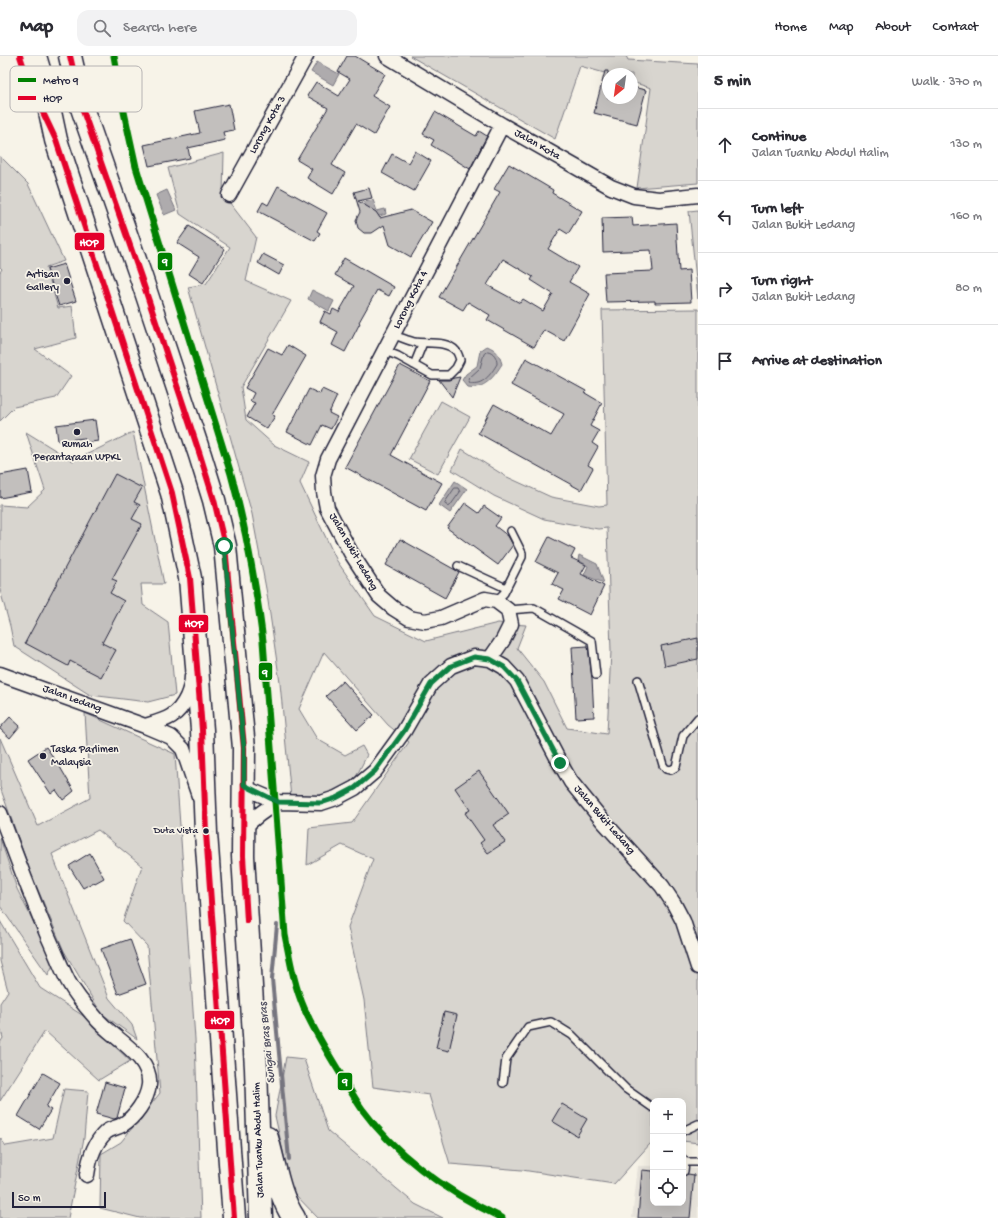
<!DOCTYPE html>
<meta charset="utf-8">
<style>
body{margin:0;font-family:"Gochi Hand",sans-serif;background:#f2f2f3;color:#2b2b33}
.controls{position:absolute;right:12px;bottom:12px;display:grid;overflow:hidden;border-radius:8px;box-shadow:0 4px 16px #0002}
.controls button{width:36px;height:36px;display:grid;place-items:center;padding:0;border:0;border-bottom:1px solid #e1e1e2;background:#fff;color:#2b2b33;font:20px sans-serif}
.compass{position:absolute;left:602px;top:12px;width:36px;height:36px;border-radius:50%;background:#fff;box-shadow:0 4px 16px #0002;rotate:209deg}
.scale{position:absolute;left:12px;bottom:10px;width:94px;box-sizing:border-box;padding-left:4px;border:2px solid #22223b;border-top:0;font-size:11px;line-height:14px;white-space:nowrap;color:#22223b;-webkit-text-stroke:3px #f7f3e8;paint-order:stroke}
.stop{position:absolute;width:12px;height:12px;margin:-9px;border:3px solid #0b8043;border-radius:50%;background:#fff}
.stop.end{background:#0b8043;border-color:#fff;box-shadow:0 1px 4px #0008}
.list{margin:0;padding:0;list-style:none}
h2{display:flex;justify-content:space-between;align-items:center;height:52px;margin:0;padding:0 16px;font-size:17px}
h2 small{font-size:13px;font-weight:400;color:#7c7c81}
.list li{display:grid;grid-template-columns:26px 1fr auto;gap:12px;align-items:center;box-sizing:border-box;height:72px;padding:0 16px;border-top:1px solid #e1e1e2}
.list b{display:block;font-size:15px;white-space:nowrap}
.list p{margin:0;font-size:13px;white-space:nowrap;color:#7c7c81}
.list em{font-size:13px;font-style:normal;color:#7c7c81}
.icon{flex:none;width:22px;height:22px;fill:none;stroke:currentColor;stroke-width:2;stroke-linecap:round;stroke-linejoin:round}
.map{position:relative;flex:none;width:698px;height:1162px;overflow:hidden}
header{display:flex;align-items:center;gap:24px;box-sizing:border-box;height:56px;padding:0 20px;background:#fff;border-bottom:1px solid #e1e1e2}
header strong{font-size:19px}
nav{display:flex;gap:22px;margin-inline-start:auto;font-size:14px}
.search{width:280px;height:36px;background:#f2f2f3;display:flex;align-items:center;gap:10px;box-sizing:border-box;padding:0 14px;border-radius:12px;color:#7c7c81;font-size:15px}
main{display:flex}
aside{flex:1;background:#fff}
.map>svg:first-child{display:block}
.built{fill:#e7e3db}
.green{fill:#d8d5cf;stroke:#7d7c85}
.water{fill:#aeabad;stroke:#76747f}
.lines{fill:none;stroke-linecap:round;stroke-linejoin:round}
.shore{stroke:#5a5969;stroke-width:1}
.stream{stroke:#76747f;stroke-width:4}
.building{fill:#c2bfbd;stroke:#22223b;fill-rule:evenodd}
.service-casing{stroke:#22223b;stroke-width:10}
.minor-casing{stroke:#22223b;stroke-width:17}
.primary-casing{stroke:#22223b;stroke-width:25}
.service{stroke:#f7f3e8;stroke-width:7}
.minor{stroke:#f7f3e8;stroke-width:14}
.primary{stroke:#f7f3e8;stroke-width:22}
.bus-1-casing{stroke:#f7f3e8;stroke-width:9}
.bus-1{stroke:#e4002b;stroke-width:6}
.metro-1-casing{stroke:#f7f3e8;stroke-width:10}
.metro-1{stroke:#008000;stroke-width:7}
.route{stroke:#0b8043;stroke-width:5}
.poi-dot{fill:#22223b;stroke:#f7f3e8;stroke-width:1.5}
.labels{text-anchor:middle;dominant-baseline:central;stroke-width:3.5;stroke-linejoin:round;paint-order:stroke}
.bus-label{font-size:10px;fill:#22223b;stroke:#f7f3e8;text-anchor:end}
.street-label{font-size:11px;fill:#22223b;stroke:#f7f3e8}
.poi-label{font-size:11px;fill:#22223b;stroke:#f7f3e8;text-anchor:end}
.water-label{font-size:12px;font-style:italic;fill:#535263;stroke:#f7f3e8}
.key{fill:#f7f3e8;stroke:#b7b4b4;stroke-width:1}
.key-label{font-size:11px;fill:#22223b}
.line-badge{stroke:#f7f3e8;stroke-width:1.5}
.badge-label{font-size:11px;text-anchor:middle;font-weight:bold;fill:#fff}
</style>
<header>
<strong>Map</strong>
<div class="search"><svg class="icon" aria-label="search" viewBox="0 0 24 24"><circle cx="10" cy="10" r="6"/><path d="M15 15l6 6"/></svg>Search here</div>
<nav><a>Home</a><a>Map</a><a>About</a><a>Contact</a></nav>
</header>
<main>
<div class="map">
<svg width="698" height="1162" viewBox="0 0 698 1162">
<rect width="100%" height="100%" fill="#f7f3e8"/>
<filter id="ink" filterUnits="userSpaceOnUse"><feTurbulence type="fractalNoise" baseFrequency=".025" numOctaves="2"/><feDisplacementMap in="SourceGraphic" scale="8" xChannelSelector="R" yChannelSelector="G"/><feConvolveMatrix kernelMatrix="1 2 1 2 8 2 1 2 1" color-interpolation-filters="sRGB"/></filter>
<g filter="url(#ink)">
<path class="built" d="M638,1110H653V1147H683V1112L698,1113V1162H632Z"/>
<path class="green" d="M410,0H626L628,4L698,8V127L637,132L651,32L632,26V18H608L580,10L555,83Z
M224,97L223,138L256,181L246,225L291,245L241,331L246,364L274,389L309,406L300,427L337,505L375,560L426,585L498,567L526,569L517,592L544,626L567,672L607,678L611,595L607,472L598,473L544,463L494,440L452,414L462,393L505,420L551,441L599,450L607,449L602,254L698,253V1087L683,1085V1045H653V1087L650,1088L614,1128L522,1114L450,1108L429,1039L373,1031L364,944L348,871L373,803L342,789L307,809L309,772L352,767L409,686L388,669L324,596L299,653L317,683L345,699L362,690L367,699L355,723L330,739L291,742L280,627L267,538L252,458L188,231L206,228L230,191L180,158L168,112Z
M0,100L28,128L64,205L46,211L58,252L72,250L76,282L35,293L71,320L56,342L14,351L0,365V216L2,213L0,211Z
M698,154V243L689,155Z
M441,345L470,361L438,418L409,403Z
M26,376L73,405L133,376L164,528H141L143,549L168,566L175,639L148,646L90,639L14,590L10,570L0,534V449L27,451L45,434Z
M85,657L175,698L195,983L201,1162H140L100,1152L101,1098L121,1086L160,1037L147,890L123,865L142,810L98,774L52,798L109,942L132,969L137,983L101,957L64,895L30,815L0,731V682L38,770L90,742Z
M0,782L17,833L54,907L48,919L0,850Z
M0,865L40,932L82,959L130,1005L99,1024L45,975L0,1045V987L3,982L0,971V947L8,935L0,905Z
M286,1001L304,1003L328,1075L415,1148L443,1162H318L292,1135L275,1060Z
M64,1033L88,1035L84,1082L68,1162H0V1082L6,1090L53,1082Z"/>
<path class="water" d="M317,6L339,18L333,29L311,16Z
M167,134L176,154L164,159L156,139Z
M373,144L377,155L385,153L386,158L370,163L364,146Z
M312,234L334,245L329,255L308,243Z
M487,290C497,294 499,298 502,308C494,321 484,334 468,331L462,324L466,318L477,310L480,295Z
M455,425L467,433L450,457L439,449Z
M579,499L597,508L604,527L584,519L588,510L578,504Z"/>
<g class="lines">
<path class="shore" d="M488,295C494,296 497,302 497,308C491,318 483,330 470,327L468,323L480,312L484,298Z
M455,432H458L460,436L450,450L448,451L445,447Z"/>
<path class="stream" d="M277,869L272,923L289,1103"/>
</g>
<path class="building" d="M347,0H355L385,18L372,40L390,51L374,79L356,68L332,109L345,117L333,138L307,122L312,113L297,104L328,52L307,40L316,26L339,40L350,23L338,16Z
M605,15H608V42H632V31L646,34L637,68L594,57Z
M229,48L234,74L223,76L225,84L188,92L190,102L149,110L144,89L200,77L195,55Z
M435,56L476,80L479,75L487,80L470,113L431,89L434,84L423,78Z
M415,95L431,105L414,135L382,117L392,98L408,107Z
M509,108L553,134L552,137L582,155L568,178L560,173L548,193L578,211L569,226L590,238L564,285L544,274L534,291L487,264L490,259L468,246L463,254L439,241L500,136L494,133ZM503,203L533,221L531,224L553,238L543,255L523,243L520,247L487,229Z
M278,130L327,157L317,175L320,177L315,185L258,155L263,146L268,149Z
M369,132L372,142L358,145L376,156L380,162L411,154L432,166L411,201L390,189L384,169L372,177H364L358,172L356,164L360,156L354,136Z
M632,161L633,170L676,167L679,215L689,214L691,246L655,247V245L606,246L604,217L653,215L651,194L603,196L602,162Z
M189,170L225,193L203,227L189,218L199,201L177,187Z
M263,198L284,209L279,219L258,207Z
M344,202L394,231L389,240L377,234L359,266L360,267L345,296L332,289L338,276L320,266L325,255L331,258L333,253L339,256L354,230L335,219Z
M64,208L76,245L59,250L47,213Z
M288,289L306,300L272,359L275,360L267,373L247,361L255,347L250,345L254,337L245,332L268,292L282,299Z
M526,302L586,335L585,337L602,347L590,370L599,375L592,387L598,391L588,409L593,412L581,434L478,377L494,348L551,380L564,358L511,329Z
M400,309L430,325L391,399L442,427L426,455L345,411Z
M460,321L452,341L439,324H449L454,322Z
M309,333L320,338L322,333L337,340L329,357L337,361L331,373L322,369L312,389L287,376Z
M95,364L98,385L85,387L84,382L58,385L56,369Z
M28,414L32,436L0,442V419Z
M115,418L142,432L134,446L140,449L132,463L142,468L112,523L117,525L110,537L124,545L102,587L116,594L101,621L70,605L68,610L25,587Z
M465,447L479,457L484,450L501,462L495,470L508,480L513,489L498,509L447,472Z
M549,481L575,494L571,502L586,509L581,518L604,530L590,559L559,543L564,534L552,528L558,517L536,506Z
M400,483L459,516L445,542L386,509Z
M698,582V603L665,610L661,590Z
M588,590L592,622L594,661L576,662L572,591Z
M343,625L374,659L357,674L326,640Z
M10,661L20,670L10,682L0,673V672Z
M46,691L60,711L74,735L63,744L56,734L51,738L28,703Z
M479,715L509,758L493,769L505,786L488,797L480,787L484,784L465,757L470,754L455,732Z
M90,797L104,822L95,827L94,826L83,832L69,810Z
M130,883L146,928L118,938L101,893Z
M444,956L457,959L449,995L436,992Z
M43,1017L60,1027L46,1051L51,1054L39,1073L18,1060Z
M105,1026L125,1032L117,1062L114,1063L96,1058Z
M562,1048L587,1063L577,1080L552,1065Z
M642,1114L653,1115V1147H683V1120L688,1118L694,1119L690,1162H638Z"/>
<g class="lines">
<g class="service-casing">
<path id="service" d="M385,295L398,300L432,319H449L456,312L460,304C459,301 458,297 456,295C446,284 427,288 414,286C407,284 400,281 393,279
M414,309L423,287
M458,510L506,532
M496,545L504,537L522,501V497L511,475
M508,554L534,552L592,585L596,619
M638,624L663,709L666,713L671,714L676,711L683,680L698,662
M503,1027L506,1003L528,971L551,966L572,979L626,1033L653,1052
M683,1075L698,1068
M683,1103L685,1106H698
M684,1115L685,1106"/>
</g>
<g class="minor-casing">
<path id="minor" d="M387,0L502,69L611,131L634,140L659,143L698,139
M229,139L306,0
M490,603L503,584L511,568L508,554L496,545L485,543L441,562L425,565L409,562L393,552L379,540L351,497L327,452L324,436L323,420L328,403L502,69
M0,618L145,670L171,681L183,693L199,740
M145,670C165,664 177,662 187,641C190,634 192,628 192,620
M244,729L250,734L278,746L321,747L336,742L355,732L375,715L404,675L431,628L451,610L474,601L490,603L504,611L517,625L560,707L571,726L603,765L662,830L674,848L683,865L698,911
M0,757C15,797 30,838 47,878C54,893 60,909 68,925C74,936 86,951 95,961C111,982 152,999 149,1029C147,1044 135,1061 122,1069C117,1072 111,1072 106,1076C94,1087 89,1104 87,1119
M243,773C254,761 264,754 278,746"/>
</g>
<g class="primary-casing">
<path id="primary" d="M35,0L46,37L56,84L172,437L190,522L202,674L206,777L234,1162
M70,0L82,52L141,221L200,399L214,444L225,490L244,692L243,800L256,1012L261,1162
M267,1082C275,1109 278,1138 294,1162"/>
</g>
<use href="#service" class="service"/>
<use href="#minor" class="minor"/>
<use href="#primary" class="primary"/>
<g class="bus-1-casing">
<path id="bus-1" d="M20,0L29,27L56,84L172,437L190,522L202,674L206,777L234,1162
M70,0L82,52L141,221L200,399L214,444L225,490L244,692L243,800L247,865"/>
</g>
<use href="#bus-1" class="bus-1"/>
<g class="metro-1-casing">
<path id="metro-1" d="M114,0L124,56L136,111L231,418C246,473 256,529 263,585L285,879C290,904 294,929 304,952C315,977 329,999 343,1022C349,1032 355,1043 362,1053C397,1101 449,1137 502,1162"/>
</g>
<use href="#metro-1" class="metro-1"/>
</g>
</g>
<g class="lines" filter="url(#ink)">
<path class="route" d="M224,490L244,692V729L278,746L321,747L336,742L355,732L375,715L404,675L431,628L451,610L474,601L490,603L504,611L517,625L560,707"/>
</g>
<g class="poi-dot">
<circle cx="67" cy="225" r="4"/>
<circle cx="77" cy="376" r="4"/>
<circle cx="43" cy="700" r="4"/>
<circle cx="206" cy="775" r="3.5"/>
</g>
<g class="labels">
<g class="bus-label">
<text x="198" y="775">Duta Vista</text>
</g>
<g class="street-label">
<text transform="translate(268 69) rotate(-61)">Lorong Kota 3</text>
<text transform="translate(537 89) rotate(30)">Jalan Kota</text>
<text transform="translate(411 244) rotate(-63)">Lorong Kota 4</text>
<text transform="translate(353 496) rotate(60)">Jalan Bukit Ledang</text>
<text transform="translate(72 643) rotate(20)">Jalan Ledang</text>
<text transform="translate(604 764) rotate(49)">Jalan Bukit Ledang</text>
<text transform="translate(259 1084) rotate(-92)">Jalan Tuanku Abdul Halim</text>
</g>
<g class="poi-label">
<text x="59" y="219">Artisan<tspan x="59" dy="13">Gallery</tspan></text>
<text x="77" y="389" text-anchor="middle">Rumah<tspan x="77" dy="13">Perantaraan WPKL</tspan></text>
<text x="51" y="694" text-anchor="start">Taska Parlimen<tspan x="51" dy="13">Malaysia</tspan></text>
</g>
<g class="water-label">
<text transform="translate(268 987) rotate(-96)">Sungai Bras Bras</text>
</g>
</g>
<rect x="10" y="10" width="132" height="46" rx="6" class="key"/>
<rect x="18" y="22" width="18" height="4" fill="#008000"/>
<rect x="18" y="40" width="18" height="4" fill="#e4002b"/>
<g class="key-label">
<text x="43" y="28">Metro 9</text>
<text x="43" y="46">HOP</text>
</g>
<g class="line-badge">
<rect x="74" y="176" width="31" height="19" rx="4" fill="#e4002b"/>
<rect x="157" y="196" width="16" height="19" rx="4" fill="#008000"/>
<rect x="178" y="558" width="31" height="19" rx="4" fill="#e4002b"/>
<rect x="258" y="606" width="15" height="19" rx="4" fill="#008000"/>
<rect x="204" y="954" width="31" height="20" rx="4" fill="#e4002b"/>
<rect x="337" y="1016" width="16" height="19" rx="4" fill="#008000"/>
</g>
<g class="badge-label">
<text x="89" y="190">HOP</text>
<text x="165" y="209">9</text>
<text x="194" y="571">HOP</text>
<text x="265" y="620">9</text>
<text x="220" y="968">HOP</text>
<text x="345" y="1029">9</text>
</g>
</svg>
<div class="controls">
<button>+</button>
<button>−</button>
<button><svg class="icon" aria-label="locate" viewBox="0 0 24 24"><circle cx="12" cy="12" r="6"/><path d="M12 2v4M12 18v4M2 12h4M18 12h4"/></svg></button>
</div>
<svg class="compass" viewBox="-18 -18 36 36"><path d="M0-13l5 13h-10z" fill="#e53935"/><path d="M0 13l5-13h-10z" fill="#7c7c81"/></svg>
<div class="scale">50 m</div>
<div class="stop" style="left:224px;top:490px"></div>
<div class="stop end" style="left:560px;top:707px"></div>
</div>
<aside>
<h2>5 min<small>Walk · 370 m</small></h2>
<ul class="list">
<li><svg class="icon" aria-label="ahead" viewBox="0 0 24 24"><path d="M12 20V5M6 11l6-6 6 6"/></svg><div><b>Continue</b><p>Jalan Tuanku Abdul Halim</p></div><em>130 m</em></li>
<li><svg class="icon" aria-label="left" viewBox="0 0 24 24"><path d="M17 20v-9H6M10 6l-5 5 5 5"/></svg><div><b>Turn left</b><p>Jalan Bukit Ledang</p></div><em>160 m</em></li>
<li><svg class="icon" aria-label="right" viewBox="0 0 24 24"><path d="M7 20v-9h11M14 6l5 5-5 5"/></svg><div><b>Turn right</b><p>Jalan Bukit Ledang</p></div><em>80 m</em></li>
<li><svg class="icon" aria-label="arrive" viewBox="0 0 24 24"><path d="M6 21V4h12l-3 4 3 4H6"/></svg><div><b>Arrive at destination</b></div></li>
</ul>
</aside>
</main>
